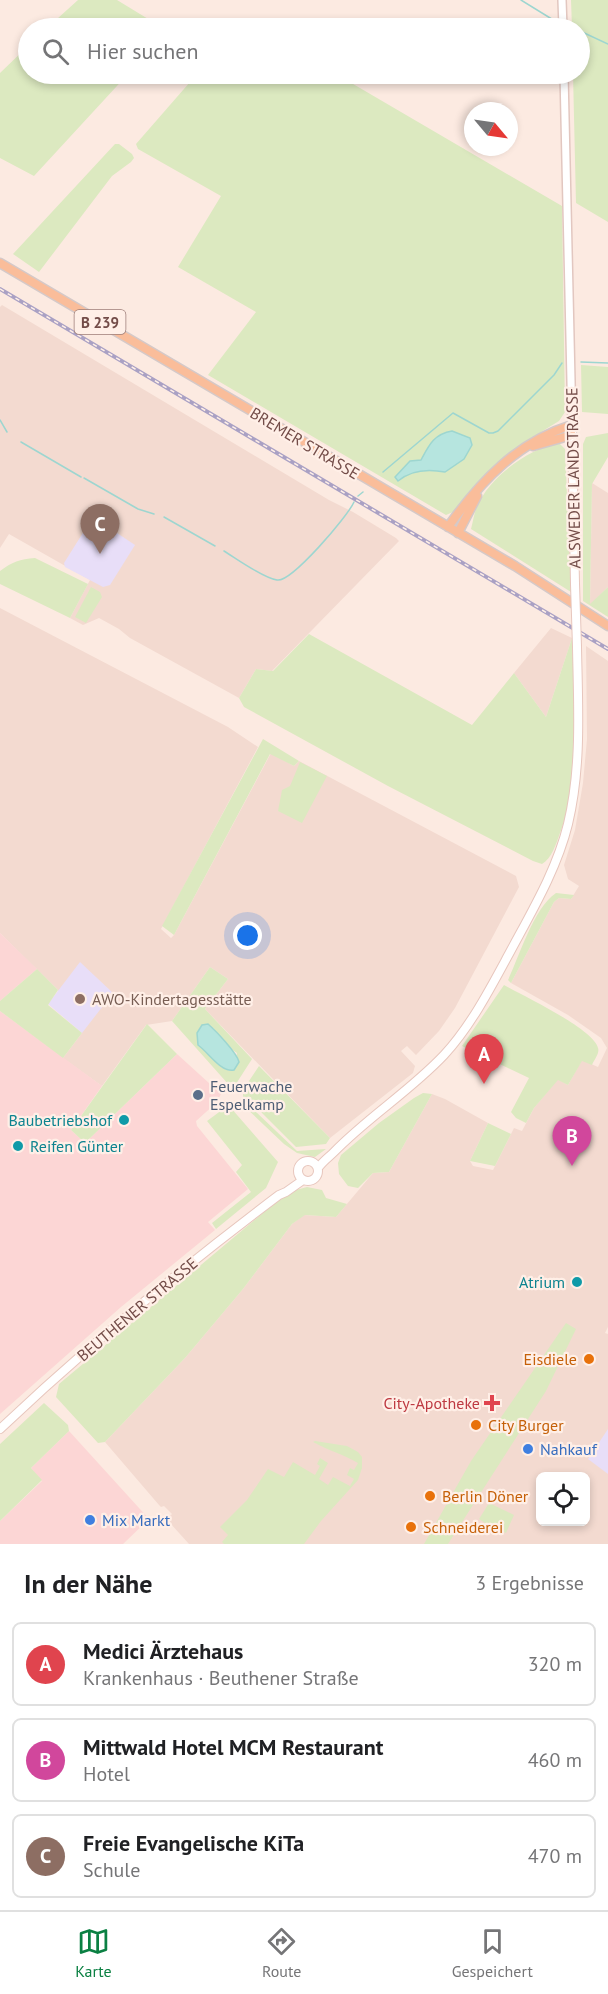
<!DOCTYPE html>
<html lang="de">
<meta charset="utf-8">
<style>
body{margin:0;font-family:"PT Sans",sans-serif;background:#f6f6f6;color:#202124}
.controls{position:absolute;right:18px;bottom:18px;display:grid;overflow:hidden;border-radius:9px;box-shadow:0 3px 9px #0003}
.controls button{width:54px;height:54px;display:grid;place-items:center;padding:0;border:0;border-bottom:2px solid #e0e0e0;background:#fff;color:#202124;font:30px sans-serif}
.compass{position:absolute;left:464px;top:102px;width:54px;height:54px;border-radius:50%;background:#fff;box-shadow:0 3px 9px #0003;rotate:119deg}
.you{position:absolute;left:248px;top:936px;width:21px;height:21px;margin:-15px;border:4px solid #fff;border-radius:50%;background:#1a73e8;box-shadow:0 0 0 9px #1a73e833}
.badge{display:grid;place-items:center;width:39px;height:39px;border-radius:50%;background:#0b8043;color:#fff;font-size:20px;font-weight:700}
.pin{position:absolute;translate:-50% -50px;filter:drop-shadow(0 2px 3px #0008)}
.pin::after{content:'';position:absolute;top:32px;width:21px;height:18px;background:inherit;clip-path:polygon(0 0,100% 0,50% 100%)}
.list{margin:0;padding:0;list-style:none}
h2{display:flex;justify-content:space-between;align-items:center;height:78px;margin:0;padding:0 24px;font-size:26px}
h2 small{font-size:20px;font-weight:400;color:#757577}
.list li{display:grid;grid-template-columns:39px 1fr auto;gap:18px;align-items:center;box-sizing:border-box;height:84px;margin:0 12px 12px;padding:0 12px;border:2px solid #e0e0e0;border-radius:9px}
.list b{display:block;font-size:22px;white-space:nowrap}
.list p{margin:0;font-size:20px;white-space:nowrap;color:#757577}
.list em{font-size:20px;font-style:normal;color:#757577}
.icon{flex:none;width:33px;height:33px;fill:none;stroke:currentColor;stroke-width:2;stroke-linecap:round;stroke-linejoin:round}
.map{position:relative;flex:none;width:608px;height:1544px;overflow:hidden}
.search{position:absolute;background:#fff;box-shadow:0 3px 9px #0003;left:18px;right:18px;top:18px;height:66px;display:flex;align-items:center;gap:15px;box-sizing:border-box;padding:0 21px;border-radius:33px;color:#757577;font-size:22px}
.sheet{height:366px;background:#fff}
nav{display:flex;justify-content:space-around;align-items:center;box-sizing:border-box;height:84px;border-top:2px solid #e0e0e0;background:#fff;font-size:16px;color:#757577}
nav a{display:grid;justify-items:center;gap:3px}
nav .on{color:#0b8043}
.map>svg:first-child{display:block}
.residential{fill:#f3dad0;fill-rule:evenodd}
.commercial{fill:#fcd6d5}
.education{fill:#e8def8}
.green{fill:#dce9c0;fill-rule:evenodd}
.water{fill:#b6e5df;stroke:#9dd6d0;stroke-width:1.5}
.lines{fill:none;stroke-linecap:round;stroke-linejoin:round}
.stream{stroke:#9dd6d0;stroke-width:1.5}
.tertiary-casing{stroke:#e2c7c0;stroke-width:10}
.secondary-casing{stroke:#e7c6bd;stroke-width:10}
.primary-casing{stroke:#d5c9c8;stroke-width:11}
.tertiary{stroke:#fff;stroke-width:7}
.secondary{stroke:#fff;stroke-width:8}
.primary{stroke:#fabd9a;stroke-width:8}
.rail-casing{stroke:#aaa1c4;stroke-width:4}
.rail{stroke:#ffefe7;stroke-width:1.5;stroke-dasharray:4.5;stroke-linecap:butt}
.secondary-bridge-casing{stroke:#e7c6bd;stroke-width:10;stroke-linecap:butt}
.secondary-bridge{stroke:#fff;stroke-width:8}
.education-dot{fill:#8d6e63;stroke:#ffefe7;stroke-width:2}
.service-dot{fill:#5c6f8a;stroke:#ffefe7;stroke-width:2}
.culture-dot{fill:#0f9aa8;stroke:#ffefe7;stroke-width:2}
.food-dot{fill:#e8710a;stroke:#ffefe7;stroke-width:2}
.health-dot{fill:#e0444e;stroke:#ffefe7;stroke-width:2}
.shop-dot{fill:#3f7fe0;stroke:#ffefe7;stroke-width:2}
.labels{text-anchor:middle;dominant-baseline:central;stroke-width:4.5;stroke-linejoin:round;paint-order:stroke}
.shield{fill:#ffefe7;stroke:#9d7d78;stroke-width:1.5}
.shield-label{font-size:15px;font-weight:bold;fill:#734c48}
.street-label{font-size:16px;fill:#734c48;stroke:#ffefe7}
.education-label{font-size:16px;fill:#785e54;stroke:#ffefe7;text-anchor:start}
.service-label{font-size:16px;fill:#4e5e75;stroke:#ffefe7;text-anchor:start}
.culture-label{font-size:16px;fill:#0d838f;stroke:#ffefe7;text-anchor:end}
.food-label{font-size:16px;fill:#c56008;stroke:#ffefe7;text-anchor:start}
.health-label{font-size:16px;fill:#be3a42;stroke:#ffefe7;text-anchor:end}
.shop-label{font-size:16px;fill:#366cbe;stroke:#ffefe7;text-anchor:start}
</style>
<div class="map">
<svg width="608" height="1544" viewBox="0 0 608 1544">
<rect width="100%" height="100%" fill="#fceae1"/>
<path class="residential" d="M2,305L329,500L353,512L396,538L399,541L272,671L256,669L239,698L130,638L119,629L99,618L83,625L70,618L90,580L9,534L0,548V307Z
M592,483L608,493V587L590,605Z
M0,608L228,727L258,747L161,929L171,938L174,935L271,753L294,766L299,761L516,876L519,887L455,1008L439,1031L416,1055L407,1046L401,1051L415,1066L413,1073L330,1138L205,1009L228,979L210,967L172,1021L146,1025L102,1086L63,1058L82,1033L58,990L0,933Z
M551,628L572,638L546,717L514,673Z
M586,646L608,661V1327L605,1333L608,1334V1544H189L170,1523L169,1517L172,1514L164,1506L161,1507L159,1505L105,1442L185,1358L243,1289L292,1224L304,1215L336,1217L373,1173L389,1172L432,1094L445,1099L488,1123L470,1161L473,1166L493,1170L514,1128L522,1131L534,1108L558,1079L568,1085L582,1060L598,1067L607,1048L601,1038L568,1015L511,983L554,902L559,898L571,899L579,886L568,879L564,865L575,830L583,783L587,739ZM540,1476H586V1522H540Z"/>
<path class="commercial" d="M0,933L37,969L0,1001Z
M0,1011L102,1086L71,1130L85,1143L177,1054L221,1094L216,1103L196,1121L197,1126L248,1189L208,1222L215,1230L121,1307L0,1414Z
M69,1431L149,1519L123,1544H0V1521L42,1481L31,1468Z"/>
<path class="education" d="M91,520L97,523L99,521L135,545L110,585L103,587L65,567L64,563Z
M80,962L113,993L82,1033L48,1004Z
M608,1429V1474L588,1459Z"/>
<path class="green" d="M78,0H117L163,28H47Z
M571,0H608V222L576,203L573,74H580V28H572Z
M28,46V74H128L34,176L0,158V73Z
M197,74H336L562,206L565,412L559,421L528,440L495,465L453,512L446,515L208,375L256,312L178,267L221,196L138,149L136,144Z
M115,144H119L132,154L134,158L131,162L112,176L39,272L13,254Z
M581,365L608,367V414L582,412Z
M608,433V457L592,484L590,604L608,587V617L583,601V444L586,437Z
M559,443L565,449L571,592L471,529C473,522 474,513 477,507C489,477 528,449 559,443Z
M35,558L88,584L70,618L0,584V571C12,562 20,559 35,558Z
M91,587L100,592L102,597L86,623L75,617Z
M309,634L472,725L514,673L546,717L572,638C574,703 584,771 560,833C556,844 552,858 542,864L533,861L388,786L244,707L239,698L256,669L273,671Z
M263,739L299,761L294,766L270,754L174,935L162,926Z
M300,762L327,776L302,823L278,811L282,790L290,786Z
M556,893L574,895L571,899L559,898L554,902L511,983L508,980C520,955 533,909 556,893Z
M210,967L228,979L205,1009L252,1059L234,1087L229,1085L172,1021ZM213,1028L228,1047L237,1053L234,1070C221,1073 213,1058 205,1049Z
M37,969L58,990L48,1005L82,1033L63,1058L0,1011V1001Z
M504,985C522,995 594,1029 598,1048C600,1053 594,1060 592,1065L582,1061L568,1085L558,1080L534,1108L526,1123L516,1118L511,1112L529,1078L462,1046Z
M147,1024L177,1054L85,1143L71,1130Z
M259,1066L330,1138L326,1144L296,1147L252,1103L243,1098V1090Z
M423,1093L432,1094L389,1172L373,1173L358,1188L348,1186L339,1174L338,1163L341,1155L379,1123L414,1098Z
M243,1105L254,1110L297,1151L326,1149L315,1157L297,1153L284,1144Z
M226,1107L231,1108L278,1162L266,1188L216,1229L212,1223L251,1192L236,1172L242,1165L207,1121Z
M488,1123L511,1134L495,1166L470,1161Z
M307,1187L322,1190L326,1198L347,1204L336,1217L305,1215L292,1224L243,1289L185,1358L105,1442L98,1443L56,1397L59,1384L276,1202L296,1190Z
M566,1323L576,1329L546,1391L448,1544H424L471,1461Z
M44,1403L68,1425L69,1431L31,1468L42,1480L0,1521V1444Z
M315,1441L347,1446L358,1452L362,1457V1468L358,1480L321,1521L304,1544H224L222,1542L228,1535L220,1527L247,1500L268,1469L284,1477L293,1462L315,1475L320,1466L317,1464L320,1458L328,1463L319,1479L328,1485L333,1477L350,1486L354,1479L347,1475L350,1468L354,1470L358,1463C343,1454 329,1451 313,1442Z
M489,1503L514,1515L506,1533L491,1527L479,1519Z"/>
<path class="water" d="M452,431L470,438L472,445L464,459L445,472C429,469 411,470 398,481L395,477L410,461L421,460C429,445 434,434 452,431Z
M208,1024C216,1031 237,1053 239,1062L234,1070C221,1073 208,1052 198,1045L197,1033L202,1025Z"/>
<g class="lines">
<path class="stream" d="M521,0L555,21
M580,31L608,44
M581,362L608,363
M0,420L7,432
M21,442L81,477
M383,472L453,413L489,433H493L498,431L554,375L562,363
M84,478L138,509L154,514
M358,496L363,492
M164,517L215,546
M224,551C237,559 263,578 277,580C291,583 348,516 354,502"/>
<g class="tertiary-casing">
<path id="tertiary" d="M562,0L563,28
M564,74L572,425"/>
</g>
<g class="secondary-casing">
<path id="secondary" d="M572,425L575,584
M298 1171a10 10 0 1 1 20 0a10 10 0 1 1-20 0Z
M318,1168C323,1161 329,1157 334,1152C368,1117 410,1091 444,1055C471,1026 491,987 510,952C532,911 557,869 568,824C582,766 578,705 577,647
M0,1429C88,1346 182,1268 279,1195L286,1192L303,1180"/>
</g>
<g class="primary-casing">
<path id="primary" d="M0,263L515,566L608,626
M533,446L572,435
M448,527C480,482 517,442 572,425
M458,533L477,496"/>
</g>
<use href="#tertiary" class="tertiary"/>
<use href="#secondary" class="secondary"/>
<use href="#primary" class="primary"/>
<g class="rail-casing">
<path id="rail" d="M0,289L608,649"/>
</g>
<use href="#rail" class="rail"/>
<g class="secondary-bridge-casing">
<path id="secondary-bridge" d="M575,584L577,647"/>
</g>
<use href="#secondary-bridge" class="secondary-bridge"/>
</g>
<circle class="education-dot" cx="80" cy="999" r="6"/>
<circle class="service-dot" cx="198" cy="1095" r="6"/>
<g class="culture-dot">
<circle cx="124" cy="1120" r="6"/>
<circle cx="18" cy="1146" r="6"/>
<circle cx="577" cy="1282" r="6"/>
</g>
<g class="food-dot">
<circle cx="589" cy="1359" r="6"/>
<circle cx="476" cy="1425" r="6"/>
<circle cx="430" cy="1496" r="6"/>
<circle cx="411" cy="1527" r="6"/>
</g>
<path class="health-dot" d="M489 1394h6v6h6v6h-6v6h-6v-6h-6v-6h6z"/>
<g class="shop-dot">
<circle cx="528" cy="1449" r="6"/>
<circle cx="90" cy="1520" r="6"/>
</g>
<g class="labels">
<rect class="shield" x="74.5" y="310" width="51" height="24" rx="4.5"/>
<g class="shield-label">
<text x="100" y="322">B 239</text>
</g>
<g class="street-label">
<text transform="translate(305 443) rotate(31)">BREMER STRASSE</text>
<text transform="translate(573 478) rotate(-91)">ALSWEDER LANDSTRASSE</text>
<text transform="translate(137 1309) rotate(-40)">BEUTHENER STRASSE</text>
</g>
<g class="education-label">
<text x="92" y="999">AWO-Kindertagesstätte</text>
</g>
<g class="service-label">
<text x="210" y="1086">Feuerwache<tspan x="210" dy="18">Espelkamp</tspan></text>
</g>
<g class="culture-label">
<text x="112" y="1120">Baubetriebshof</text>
<text x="30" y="1146" text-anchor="start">Reifen Günter</text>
<text x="565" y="1282">Atrium</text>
</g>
<g class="food-label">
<text x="577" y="1359" text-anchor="end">Eisdiele</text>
<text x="488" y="1425">City Burger</text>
<text x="442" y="1496">Berlin Döner</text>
<text x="423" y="1527">Schneiderei</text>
</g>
<g class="health-label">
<text x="480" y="1403">City-Apotheke</text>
</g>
<g class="shop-label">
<text x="540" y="1449">Nahkauf</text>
<text x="102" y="1520">Mix Markt</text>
</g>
</g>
</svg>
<div class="controls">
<button><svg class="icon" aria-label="locate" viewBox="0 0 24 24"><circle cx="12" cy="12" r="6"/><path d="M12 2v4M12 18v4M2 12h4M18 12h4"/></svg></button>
</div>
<svg class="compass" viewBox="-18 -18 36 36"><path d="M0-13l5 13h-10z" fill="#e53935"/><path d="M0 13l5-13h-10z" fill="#757577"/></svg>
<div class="you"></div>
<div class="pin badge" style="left:484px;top:1084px;background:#e0444e">A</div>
<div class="pin badge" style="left:572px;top:1166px;background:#d1479c">B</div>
<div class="pin badge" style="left:100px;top:554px;background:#8d6e63">C</div>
<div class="search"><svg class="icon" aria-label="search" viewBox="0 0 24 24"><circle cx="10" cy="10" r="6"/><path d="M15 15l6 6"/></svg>Hier suchen</div>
</div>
<section class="sheet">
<h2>In der Nähe<small>3 Ergebnisse</small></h2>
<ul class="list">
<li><span class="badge" style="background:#e0444e">A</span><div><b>Medici Ärztehaus</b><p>Krankenhaus · Beuthener Straße</p></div><em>320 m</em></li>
<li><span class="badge" style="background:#d1479c">B</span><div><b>Mittwald Hotel MCM Restaurant</b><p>Hotel</p></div><em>460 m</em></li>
<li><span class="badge" style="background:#8d6e63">C</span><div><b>Freie Evangelische KiTa</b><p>Schule</p></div><em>470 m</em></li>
</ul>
</section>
<nav>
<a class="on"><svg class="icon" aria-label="map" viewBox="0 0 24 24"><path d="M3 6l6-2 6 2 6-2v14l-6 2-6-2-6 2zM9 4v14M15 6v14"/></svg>Karte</a>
<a><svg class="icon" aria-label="directions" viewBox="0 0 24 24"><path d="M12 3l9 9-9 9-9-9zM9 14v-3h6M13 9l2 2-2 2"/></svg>Route</a>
<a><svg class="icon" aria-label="saved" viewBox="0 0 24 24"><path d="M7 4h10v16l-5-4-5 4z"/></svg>Gespeichert</a>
</nav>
